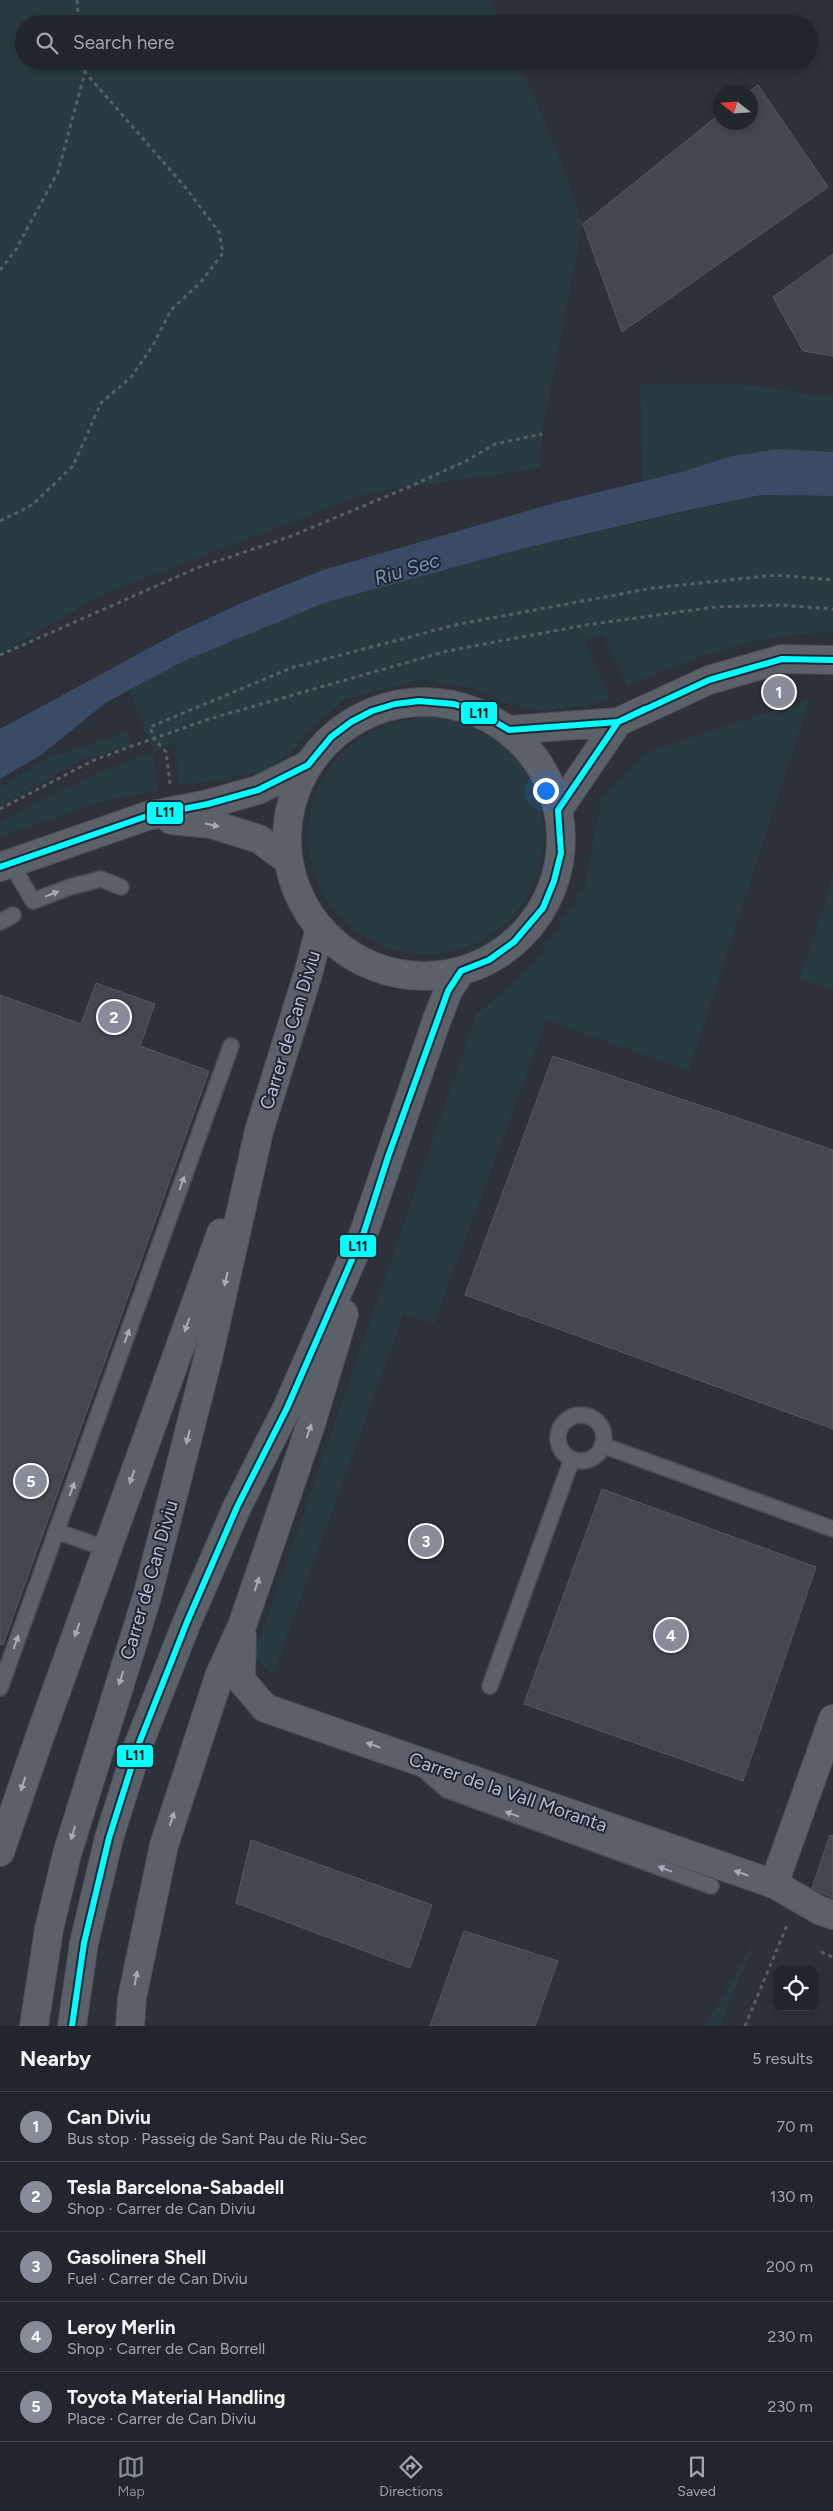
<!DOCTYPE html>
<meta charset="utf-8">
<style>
body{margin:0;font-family:Figtree,sans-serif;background:#2d3138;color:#f1f3f6}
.controls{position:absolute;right:15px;bottom:15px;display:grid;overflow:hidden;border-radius:10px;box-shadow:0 2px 12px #0003}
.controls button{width:45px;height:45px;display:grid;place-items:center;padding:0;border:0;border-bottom:1px solid #3e4248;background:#21252c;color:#f1f3f6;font:25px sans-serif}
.compass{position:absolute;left:713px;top:85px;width:45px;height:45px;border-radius:50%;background:#21252c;box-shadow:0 2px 12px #0003;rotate:287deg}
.you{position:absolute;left:545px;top:790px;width:18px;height:18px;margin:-12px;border:4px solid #fff;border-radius:50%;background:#1a73e8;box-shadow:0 0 0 8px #1a73e833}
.badge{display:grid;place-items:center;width:32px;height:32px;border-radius:50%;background:#868d98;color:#fff;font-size:16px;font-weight:700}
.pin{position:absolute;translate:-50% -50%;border:2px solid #fff;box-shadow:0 1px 5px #0006}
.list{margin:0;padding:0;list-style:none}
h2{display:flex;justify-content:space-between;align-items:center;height:65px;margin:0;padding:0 20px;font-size:21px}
h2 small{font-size:16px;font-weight:400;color:#a2a5a9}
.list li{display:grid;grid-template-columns:32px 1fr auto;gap:15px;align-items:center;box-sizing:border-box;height:70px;padding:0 20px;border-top:1px solid #3e4248}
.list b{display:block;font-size:19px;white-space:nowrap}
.list p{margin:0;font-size:16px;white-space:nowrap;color:#a2a5a9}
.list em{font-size:16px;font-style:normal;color:#a2a5a9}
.icon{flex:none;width:28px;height:28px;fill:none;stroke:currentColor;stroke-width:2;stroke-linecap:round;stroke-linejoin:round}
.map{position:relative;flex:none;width:833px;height:2026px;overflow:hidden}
.search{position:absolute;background:#21252c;box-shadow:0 2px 12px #0003;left:15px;right:15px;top:15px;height:55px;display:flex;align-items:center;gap:12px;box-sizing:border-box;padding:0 18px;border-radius:28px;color:#a2a5a9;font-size:19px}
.sheet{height:415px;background:#21252c}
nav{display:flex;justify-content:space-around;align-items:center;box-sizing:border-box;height:70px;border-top:1px solid #3e4248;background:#21252c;font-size:14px;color:#a2a5a9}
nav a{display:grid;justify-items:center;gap:2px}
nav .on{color:#868d98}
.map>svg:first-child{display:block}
.green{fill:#293b40}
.water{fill:#3b4a65}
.building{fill:#43474f;stroke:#545961}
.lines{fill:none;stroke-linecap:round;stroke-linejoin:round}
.lane-casing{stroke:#484c53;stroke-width:18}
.street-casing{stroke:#484c53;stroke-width:30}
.path{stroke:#595f65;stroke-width:3;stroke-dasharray:4 4;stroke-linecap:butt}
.lane{stroke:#5c6068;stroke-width:15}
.street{stroke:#5c6068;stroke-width:28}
.bus-1-casing{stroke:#1f2735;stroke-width:10}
.bus-1{stroke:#0ff;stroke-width:6}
.oneway{fill:#a5abb7}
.labels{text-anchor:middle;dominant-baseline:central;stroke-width:4;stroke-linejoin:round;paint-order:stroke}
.street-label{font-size:19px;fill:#b7becb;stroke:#1f2735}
.water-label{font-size:20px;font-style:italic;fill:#7e92b2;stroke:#1f2735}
.line-badge{stroke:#1f2735;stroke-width:2}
.pale-badge-label{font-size:14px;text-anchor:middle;font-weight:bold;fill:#111}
</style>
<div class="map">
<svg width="833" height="2026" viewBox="0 0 833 2026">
<rect width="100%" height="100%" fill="#2c313a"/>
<path class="green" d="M0,0H491L502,24H24V61H518L556,147L583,224L542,433L540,468L367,493L101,595L0,654Z
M640,383L754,385L833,398V452L780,449L643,481Z
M761,495L833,496V632C754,635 699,654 628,686L602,634L584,640L611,698L588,705L544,711L511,704L469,687L419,680L345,699L318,722L288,755L263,772L179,786L175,743L154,752L158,791L99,802L0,837V822C49,793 101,772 154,752L129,690L184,661L324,603L525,548Z
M810,699L689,1071L547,1020L434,1324L404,1314L273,1675L254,1656L476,1015L533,965L584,888L602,797L646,752Z
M308 836a118 118 0 1 1 236 0a118 118 0 1 1-236 0Z
M127,732L132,746L81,760L0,808V787L48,758Z
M833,877V990L800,978Z
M757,1936L720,2026H705Z"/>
<path class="water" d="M780,449L833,452V496L761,495L684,511L525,548L324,603L184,661L129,690L104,704L41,755L0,779V729L177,633L248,600L323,570L558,502L685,471L732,456Z"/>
<path class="building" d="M758,85L828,187L622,332L583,224L720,114V122H750V92H748Z
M833,254V356L803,351L773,297Z
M96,983L155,1004L140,1046L209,1071L3,1645L0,1644V995L81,1024Z
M553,1056L833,1150V1429L465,1295Z
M602,1489L816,1567L743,1781L524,1704Z
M830,1835L833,1836V1898L812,1888Z
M251,1840L432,1905L410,1968L236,1903Z
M464,1931L558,1961L535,2026H430Z"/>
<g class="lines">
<g class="lane-casing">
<path id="lane" d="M10,862L33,901L70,887L101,879L121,887
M0,922L13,915
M558 1438a23 23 0 1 1 46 0a23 23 0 1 1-46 0Z
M602,1445L833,1529
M56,1531L107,1549
M490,1686L572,1459
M0,1688L231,1046
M424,1770L447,1790L711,1886"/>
</g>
<g class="street-casing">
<path id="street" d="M287 839a137 137 0 1 1 274 0a137 137 0 1 1-274 0Z
M509,730L618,722L709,680L782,659L833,660
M558,810L618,722
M171,820L211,824L259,839L288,860
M0,867L147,816L208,804L258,790L308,765
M242,1636L241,1680L265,1708L774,1884L819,1910L833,1915
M0,1852L40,1736L221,1233
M774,1884L833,1719
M34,2026L49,1929L67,1854L147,1597L208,1358L259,1131L308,974L320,928
M72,2026L84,1943L109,1838L138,1746L187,1622L237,1507L287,1408L364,1232L436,1022L448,991L461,971
M130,2026L132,1998L164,1845L220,1674L242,1626L311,1424L344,1314"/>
</g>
<path class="path" d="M77,0L79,24
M0,270L15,251L58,172L85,72L84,61
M0,521L32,505L73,466L101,403L131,377L152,347L171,310L201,282L223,253L219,232L185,187L85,72
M0,655L197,568L289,537L411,486L466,461L495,444L542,434
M170,784L166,752L154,738L150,727L291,668L459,624L653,588L776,575L833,580
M0,809L92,761L132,746L209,719L447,651L586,625L715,607L780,605L833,609
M821,1952L833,1957
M745,2026L788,1923"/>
<use href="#lane" class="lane"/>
<use href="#street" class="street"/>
<g class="bus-1-casing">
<path id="bus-1" d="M0,867L147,816L208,804L258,790L308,765L331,737L351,722L372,711L395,704L419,701L454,704L478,712L509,730L618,722L645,709
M72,2026L84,1943L109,1838L138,1746L187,1622L237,1507L287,1408L364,1232L388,1157L448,991L461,971L489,960L514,942L543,908L554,881L561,853L558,810L618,722L709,680L782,659L833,660"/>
</g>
<use href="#bus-1" class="bus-1"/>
</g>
<defs><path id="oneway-solid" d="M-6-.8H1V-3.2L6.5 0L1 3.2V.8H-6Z" transform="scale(1.25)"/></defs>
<g class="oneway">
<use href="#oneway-solid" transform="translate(212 825) rotate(13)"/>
<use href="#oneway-solid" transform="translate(52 894) rotate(-21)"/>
<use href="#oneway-solid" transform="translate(182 1183) rotate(-70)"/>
<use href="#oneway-solid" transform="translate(226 1279) rotate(103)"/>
<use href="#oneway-solid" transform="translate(187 1325) rotate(110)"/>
<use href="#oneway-solid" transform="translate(127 1336) rotate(-70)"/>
<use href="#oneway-solid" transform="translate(309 1431) rotate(-71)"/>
<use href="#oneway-solid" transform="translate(188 1437) rotate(104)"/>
<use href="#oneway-solid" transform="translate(132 1477) rotate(110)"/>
<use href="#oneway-solid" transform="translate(72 1489) rotate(-70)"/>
<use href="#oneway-solid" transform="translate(257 1584) rotate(-71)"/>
<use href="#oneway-solid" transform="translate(77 1630) rotate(110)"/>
<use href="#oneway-solid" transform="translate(16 1642) rotate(-70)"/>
<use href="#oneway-solid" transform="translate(121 1678) rotate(108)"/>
<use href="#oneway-solid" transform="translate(373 1745) rotate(-161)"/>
<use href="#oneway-solid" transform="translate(23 1784) rotate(109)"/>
<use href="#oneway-solid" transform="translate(512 1814) rotate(-160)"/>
<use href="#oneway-solid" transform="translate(172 1819) rotate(-72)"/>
<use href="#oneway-solid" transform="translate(73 1833) rotate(107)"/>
<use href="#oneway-solid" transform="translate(665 1869) rotate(-160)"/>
<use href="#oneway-solid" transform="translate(741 1873) rotate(-161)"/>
<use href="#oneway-solid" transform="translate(136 1978) rotate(-79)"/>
</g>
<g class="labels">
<g class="street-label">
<text transform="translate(290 1030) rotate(-73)">Carrer de Can Diviu</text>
<text transform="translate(149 1580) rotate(-74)">Carrer de Can Diviu</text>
<text transform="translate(508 1792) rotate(19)">Carrer de la Vall Moranta</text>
</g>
<g class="water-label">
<text transform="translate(407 569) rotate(-17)">Riu Sec</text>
</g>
</g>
<g class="line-badge">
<rect x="460" y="701" width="38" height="24" rx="5" fill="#0ff"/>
<rect x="146" y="801" width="38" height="24" rx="5" fill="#0ff"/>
<rect x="339" y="1234" width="38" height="24" rx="5" fill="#0ff"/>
<rect x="116" y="1744" width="38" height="24" rx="5" fill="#0ff"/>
</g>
<g class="pale-badge-label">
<text x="479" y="718">L11</text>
<text x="165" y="817">L11</text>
<text x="358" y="1251">L11</text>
<text x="135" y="1760">L11</text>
</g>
</svg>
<div class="controls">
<button><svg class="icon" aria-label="locate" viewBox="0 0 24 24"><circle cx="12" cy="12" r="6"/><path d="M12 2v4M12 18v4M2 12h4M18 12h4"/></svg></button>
</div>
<svg class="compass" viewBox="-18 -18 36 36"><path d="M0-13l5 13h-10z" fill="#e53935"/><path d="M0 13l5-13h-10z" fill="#a2a5a9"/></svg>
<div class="you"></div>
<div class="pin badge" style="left:779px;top:692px">1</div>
<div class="pin badge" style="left:114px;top:1017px">2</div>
<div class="pin badge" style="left:426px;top:1541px">3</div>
<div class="pin badge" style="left:671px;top:1635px">4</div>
<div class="pin badge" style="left:31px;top:1481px">5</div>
<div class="search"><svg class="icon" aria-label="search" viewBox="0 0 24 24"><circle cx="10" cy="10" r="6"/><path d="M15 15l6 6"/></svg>Search here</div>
</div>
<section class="sheet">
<h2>Nearby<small>5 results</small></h2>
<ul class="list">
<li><span class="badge">1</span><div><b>Can Diviu</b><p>Bus stop · Passeig de Sant Pau de Riu-Sec</p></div><em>70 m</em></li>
<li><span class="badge">2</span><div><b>Tesla Barcelona-Sabadell</b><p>Shop · Carrer de Can Diviu</p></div><em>130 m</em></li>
<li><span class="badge">3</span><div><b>Gasolinera Shell</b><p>Fuel · Carrer de Can Diviu</p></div><em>200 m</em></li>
<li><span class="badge">4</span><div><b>Leroy Merlin</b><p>Shop · Carrer de Can Borrell</p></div><em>230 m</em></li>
<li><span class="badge">5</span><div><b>Toyota Material Handling</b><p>Place · Carrer de Can Diviu</p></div><em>230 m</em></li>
</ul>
</section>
<nav>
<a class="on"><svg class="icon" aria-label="map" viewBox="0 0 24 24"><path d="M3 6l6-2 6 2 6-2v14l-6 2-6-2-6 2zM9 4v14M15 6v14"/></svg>Map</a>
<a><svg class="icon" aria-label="directions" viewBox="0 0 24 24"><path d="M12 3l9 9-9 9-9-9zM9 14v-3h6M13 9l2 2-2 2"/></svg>Directions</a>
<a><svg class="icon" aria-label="saved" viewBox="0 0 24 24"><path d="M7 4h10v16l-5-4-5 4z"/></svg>Saved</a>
</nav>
